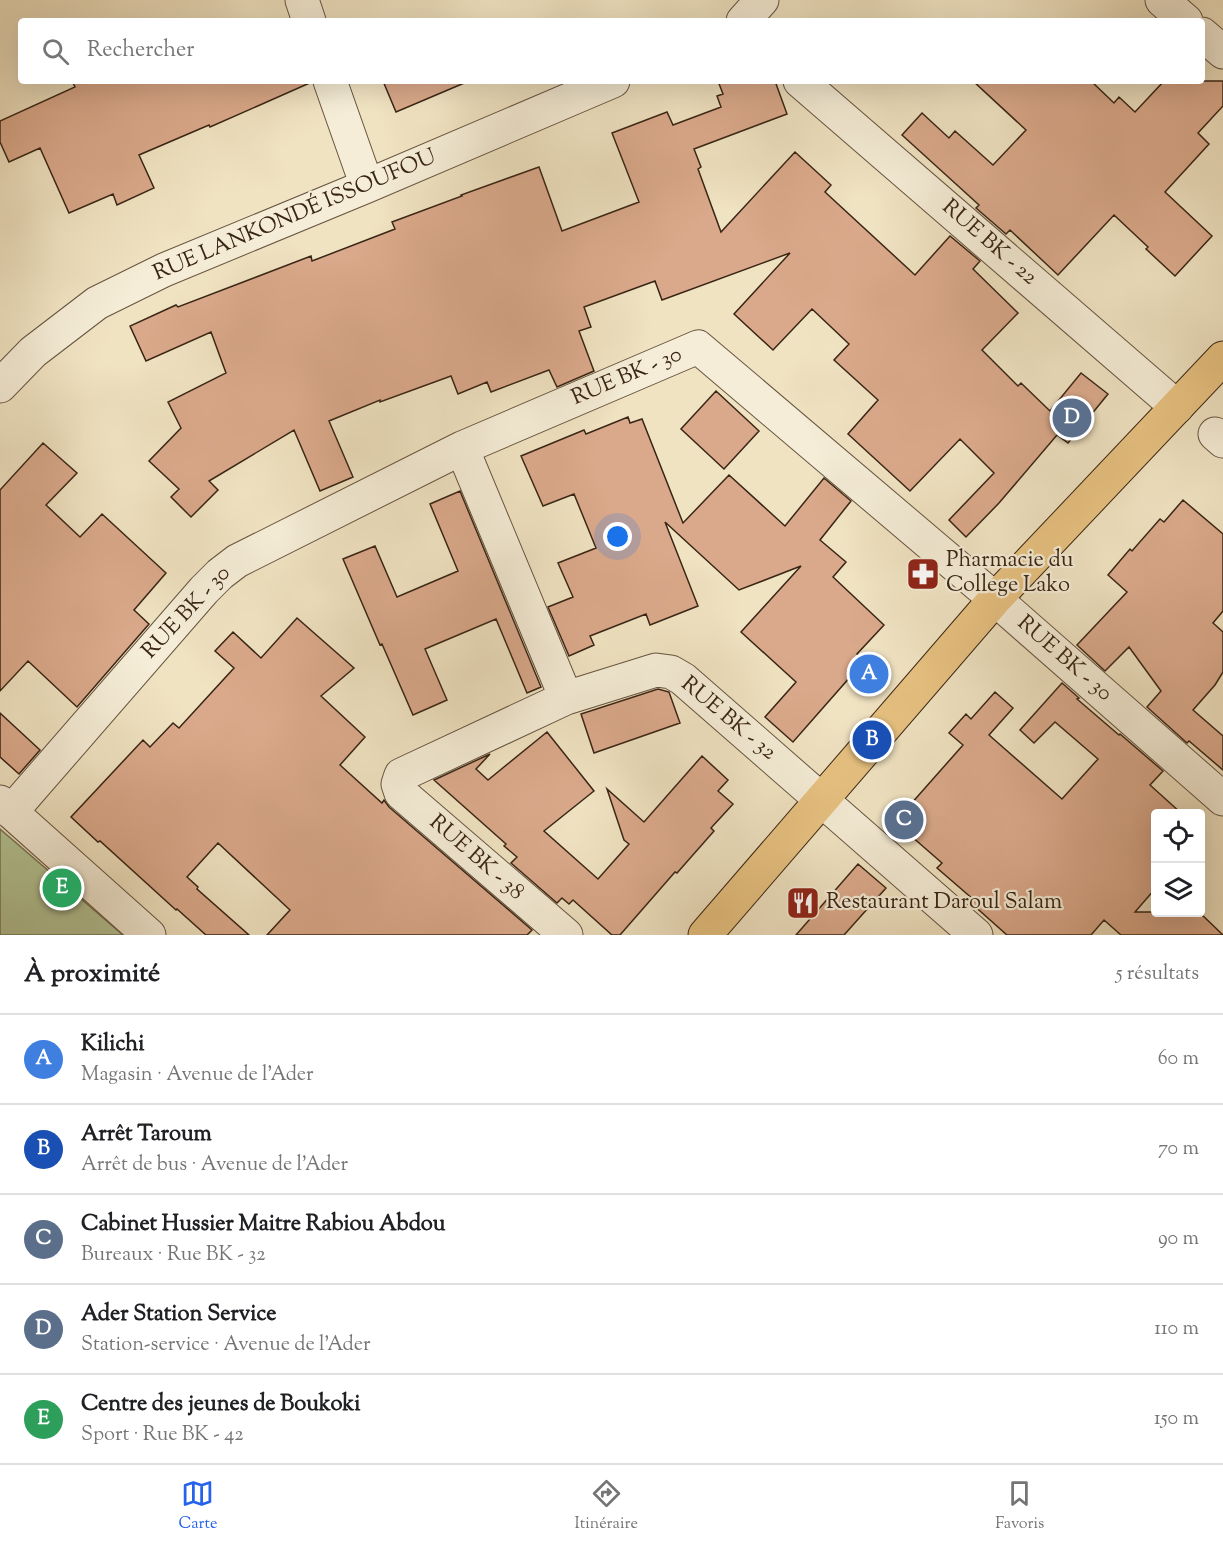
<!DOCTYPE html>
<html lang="fr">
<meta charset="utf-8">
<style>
body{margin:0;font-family:"Sorts Mill Goudy",serif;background:#f2f2f2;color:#202124}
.controls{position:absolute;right:18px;bottom:18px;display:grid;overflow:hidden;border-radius:6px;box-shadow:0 6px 24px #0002}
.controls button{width:54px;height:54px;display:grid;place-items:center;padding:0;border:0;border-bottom:2px solid #e0e0e0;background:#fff;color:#202124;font:30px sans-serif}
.you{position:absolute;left:618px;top:537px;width:21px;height:21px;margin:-15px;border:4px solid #fff;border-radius:50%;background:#1a73e8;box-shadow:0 0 0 9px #1a73e833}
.badge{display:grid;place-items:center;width:39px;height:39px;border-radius:50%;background:#2563eb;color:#fff;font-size:20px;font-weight:700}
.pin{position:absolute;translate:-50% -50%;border:3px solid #fff;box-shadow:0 2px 6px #0006}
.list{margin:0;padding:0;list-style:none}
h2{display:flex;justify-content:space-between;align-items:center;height:78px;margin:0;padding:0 24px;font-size:26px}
h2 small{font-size:20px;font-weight:400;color:#757577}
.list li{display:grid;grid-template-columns:39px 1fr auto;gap:18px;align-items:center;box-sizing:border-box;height:90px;padding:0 24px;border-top:2px solid #e0e0e0}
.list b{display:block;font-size:22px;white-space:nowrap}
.list p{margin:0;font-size:20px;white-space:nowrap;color:#757577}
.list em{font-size:20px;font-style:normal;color:#757577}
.icon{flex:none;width:33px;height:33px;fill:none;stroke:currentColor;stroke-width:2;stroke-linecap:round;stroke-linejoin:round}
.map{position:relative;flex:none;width:1223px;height:935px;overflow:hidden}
.search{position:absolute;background:#fff;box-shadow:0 6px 24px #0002;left:18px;right:18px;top:18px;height:66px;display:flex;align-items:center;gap:15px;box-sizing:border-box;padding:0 21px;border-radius:6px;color:#757577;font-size:22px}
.sheet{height:528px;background:#fff}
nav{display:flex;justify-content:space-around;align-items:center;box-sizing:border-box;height:84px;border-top:2px solid #e0e0e0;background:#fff;font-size:16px;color:#757577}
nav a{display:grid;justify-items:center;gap:3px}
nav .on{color:#2563eb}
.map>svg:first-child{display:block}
.green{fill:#b4c597;stroke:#767556;stroke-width:1.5}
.building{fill:#daa98b;stroke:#392515;stroke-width:1.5}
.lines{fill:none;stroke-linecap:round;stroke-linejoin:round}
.minor-casing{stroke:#675440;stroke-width:35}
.major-casing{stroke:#392515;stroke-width:35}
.minor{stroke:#f5edd7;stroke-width:33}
.major{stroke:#e8c281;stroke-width:33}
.labels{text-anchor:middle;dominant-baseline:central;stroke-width:4.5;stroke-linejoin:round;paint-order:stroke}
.street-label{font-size:22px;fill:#392515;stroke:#f5edd7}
.poi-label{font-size:22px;fill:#392515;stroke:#f5edd7;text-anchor:start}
</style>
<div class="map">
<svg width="1223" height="935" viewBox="0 0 1223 935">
<rect width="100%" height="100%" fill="#f0e3c2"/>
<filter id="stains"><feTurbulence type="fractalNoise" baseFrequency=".00333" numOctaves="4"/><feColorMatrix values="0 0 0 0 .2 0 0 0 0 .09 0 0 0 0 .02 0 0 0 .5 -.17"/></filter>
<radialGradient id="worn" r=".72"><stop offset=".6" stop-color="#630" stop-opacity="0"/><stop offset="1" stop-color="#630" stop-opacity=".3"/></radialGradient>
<path class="green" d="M0,829L123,935H0Z"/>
<path class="building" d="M72,81H312V82L210,127L209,125L139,155L154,188L117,205L113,194L69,213L40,148L9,162L0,142V121L75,87Z
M383,81H469L396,112Z
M718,81H775L787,114L694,149L701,167L698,169L721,232L795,152L831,185L825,192L915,275L950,236L980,261L973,269L1018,313L982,350L1018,386L1021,383L1050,411L1081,373L1108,394L1068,443L1057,435L999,503L966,537L949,520L994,473L960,439L910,491L848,434L878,400L834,360L849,344L812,309L773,350L734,314L790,253L662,300L655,281L584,307L591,327L579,331L594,371L557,387L549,370L491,392L487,382L458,394L451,376L380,402V400L329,421L353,477L320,491L294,430L209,481L218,490L191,517L171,497L179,489L149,461L181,428L168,402L226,373L211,332L146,361L130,326L176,305L178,307L311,256L312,261L395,229L392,222L462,196L461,195L539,167L562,231L639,202L612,133L667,112L673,125L721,107L717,96L723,94Z
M973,81H1091L1114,103L1119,97L1135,112L1164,81H1223V106L1198,133L1209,144L1165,192L1212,236L1175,276L1146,249L1148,247L1114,215L1058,275L1010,230L1006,234L976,208L979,205L902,135L922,113L949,138L955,131L993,165L1026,130Z
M716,391L759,431L724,469L681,429Z
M628,417L630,423L642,419L683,523L729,475L785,526L824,478L851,501L820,540L846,562L833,577L884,625L857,654L865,660L793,742L765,717L796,682L741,632L801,566L739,590L665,522L698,606L650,625L646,614L590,636L594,645L569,656L548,607L573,597L558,563L596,548L574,494L543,506L521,456L584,430L586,434Z
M43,443L77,473L46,505L80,537L102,514L166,573L134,610L149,624L77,707L28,661L0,691V490Z
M460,491L541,687L527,693L496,619L425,649L447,700L413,715L382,644L380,645L343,559L375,546L397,597L458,571L430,504Z
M1183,500L1223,534V611L1213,623L1223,632V672L1215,685L1193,710L1223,736V770L1189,741L1187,743L1147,707L1161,691L1129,647L1105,671L1077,645L1127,592L1108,575L1130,549L1132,551L1160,519L1164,522Z
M297,618L354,668L321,696L365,737L340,765L382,803L384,800L389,807L532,930L527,935H267L290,910L218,843L187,877L198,887L197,889L249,935H206L177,909L176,910L100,841L98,842L71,817L143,740L150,747L173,723L179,728L234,668L215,651L233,632L261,658Z
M1062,683L1079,698L1077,699L1119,735L1120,734L1163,771L1150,785L1181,813H1155V889L1135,912H1199L1223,935H1121L1104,920L1091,935H1007L971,903L974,900L937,868L942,863L895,822L963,745L949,733L966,714L971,719L995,692L1013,708L989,735L1062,799L1098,759L1055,722L1034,743L1020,730Z
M658,689L669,692L680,723L594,753L581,714Z
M0,713L40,750L19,774L0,757Z
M547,732L594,791L544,831L598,879L629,844L624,840L607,789L644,822L702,756L728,780L718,791L733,804L711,828L714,831L677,873L675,872L620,935H612L573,900L569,904L562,898L557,903L511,863L517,857L504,846L506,844L434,780L490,754L476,769L488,780Z
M858,864L886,888L844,935H796Z"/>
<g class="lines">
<g class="minor-casing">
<path id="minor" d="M302,0L309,21
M1162,0L1186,21
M743,21L762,0
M1202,34L1223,52
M330,81L367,186
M800,81L1177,407
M0,386L33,352L97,303L164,270L367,186L613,81
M1215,434L1223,441
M462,448L566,698
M0,802L149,935
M11,812L204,590L220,574L237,561L462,448L698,347L995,599L1223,799
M566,935L401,793L398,784L401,775L566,698L656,670L671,672L683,679L976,935"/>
</g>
<g class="major-casing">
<path id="major" d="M705,935L995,599L1223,358"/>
</g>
<use href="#minor" class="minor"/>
<use href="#major" class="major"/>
</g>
<defs>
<g id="pharmacy-square" transform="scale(1.725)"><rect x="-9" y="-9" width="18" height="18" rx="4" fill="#8f2418" stroke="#f5edd7"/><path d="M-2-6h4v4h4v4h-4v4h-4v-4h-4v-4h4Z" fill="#fff"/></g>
<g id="restaurant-square" transform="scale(1.725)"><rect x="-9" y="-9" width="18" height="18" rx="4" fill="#8f2418" stroke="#f5edd7"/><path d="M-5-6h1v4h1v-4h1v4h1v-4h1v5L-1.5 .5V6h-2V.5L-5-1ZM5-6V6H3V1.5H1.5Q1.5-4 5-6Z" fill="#fff"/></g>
</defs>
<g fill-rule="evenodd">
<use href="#pharmacy-square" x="923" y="574"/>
<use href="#restaurant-square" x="803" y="903"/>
</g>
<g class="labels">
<g class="street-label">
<text transform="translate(295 216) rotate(-23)">RUE LANKONDÉ ISSOUFOU</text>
<text transform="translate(989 243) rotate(41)">RUE BK - 22</text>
<text transform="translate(627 377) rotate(-23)">RUE BK - 30</text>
<text transform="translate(187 613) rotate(-47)">RUE BK - 30</text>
<text transform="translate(1064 659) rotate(41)">RUE BK - 30</text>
<text transform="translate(728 719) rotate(40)">RUE BK - 32</text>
<text transform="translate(476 858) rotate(41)">RUE BK - 38</text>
</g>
<g class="poi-label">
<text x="946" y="561">Pharmacie du<tspan x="946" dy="25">College Lako</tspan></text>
<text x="826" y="903">Restaurant Daroul Salam</text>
</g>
</g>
<rect width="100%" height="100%" filter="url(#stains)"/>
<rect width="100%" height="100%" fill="url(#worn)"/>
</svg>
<div class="controls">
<button><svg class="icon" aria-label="locate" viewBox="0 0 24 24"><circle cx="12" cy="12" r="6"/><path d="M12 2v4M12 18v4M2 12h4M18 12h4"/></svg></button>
<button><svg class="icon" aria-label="layers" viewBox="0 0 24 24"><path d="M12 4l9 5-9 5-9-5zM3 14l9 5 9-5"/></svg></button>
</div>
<div class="you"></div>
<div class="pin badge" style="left:869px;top:674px;background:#3f7fe0">A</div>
<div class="pin badge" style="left:872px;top:740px;background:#1a4fb4">B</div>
<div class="pin badge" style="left:904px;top:820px;background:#5c6f8a">C</div>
<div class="pin badge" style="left:1072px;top:418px;background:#5c6f8a">D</div>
<div class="pin badge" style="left:62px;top:888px;background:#2e9e5b">E</div>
<div class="search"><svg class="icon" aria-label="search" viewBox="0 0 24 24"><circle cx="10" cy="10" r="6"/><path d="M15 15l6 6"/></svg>Rechercher</div>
</div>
<section class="sheet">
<h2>À proximité<small>5 résultats</small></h2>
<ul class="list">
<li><span class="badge" style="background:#3f7fe0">A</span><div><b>Kilichi</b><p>Magasin · Avenue de l'Ader</p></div><em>60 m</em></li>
<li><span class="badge" style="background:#1a4fb4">B</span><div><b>Arrêt Taroum</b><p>Arrêt de bus · Avenue de l'Ader</p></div><em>70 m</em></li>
<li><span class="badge" style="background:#5c6f8a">C</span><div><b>Cabinet Hussier Maitre Rabiou Abdou</b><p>Bureaux · Rue BK - 32</p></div><em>90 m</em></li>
<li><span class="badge" style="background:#5c6f8a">D</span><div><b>Ader Station Service</b><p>Station-service · Avenue de l'Ader</p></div><em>110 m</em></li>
<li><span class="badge" style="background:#2e9e5b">E</span><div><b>Centre des jeunes de Boukoki</b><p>Sport · Rue BK - 42</p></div><em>150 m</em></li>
</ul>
</section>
<nav>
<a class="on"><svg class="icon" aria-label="map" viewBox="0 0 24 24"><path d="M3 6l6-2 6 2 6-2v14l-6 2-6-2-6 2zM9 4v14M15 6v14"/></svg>Carte</a>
<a><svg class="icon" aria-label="directions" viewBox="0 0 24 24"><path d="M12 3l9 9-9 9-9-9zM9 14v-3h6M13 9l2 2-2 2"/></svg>Itinéraire</a>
<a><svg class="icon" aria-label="saved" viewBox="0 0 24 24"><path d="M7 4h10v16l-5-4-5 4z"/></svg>Favoris</a>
</nav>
